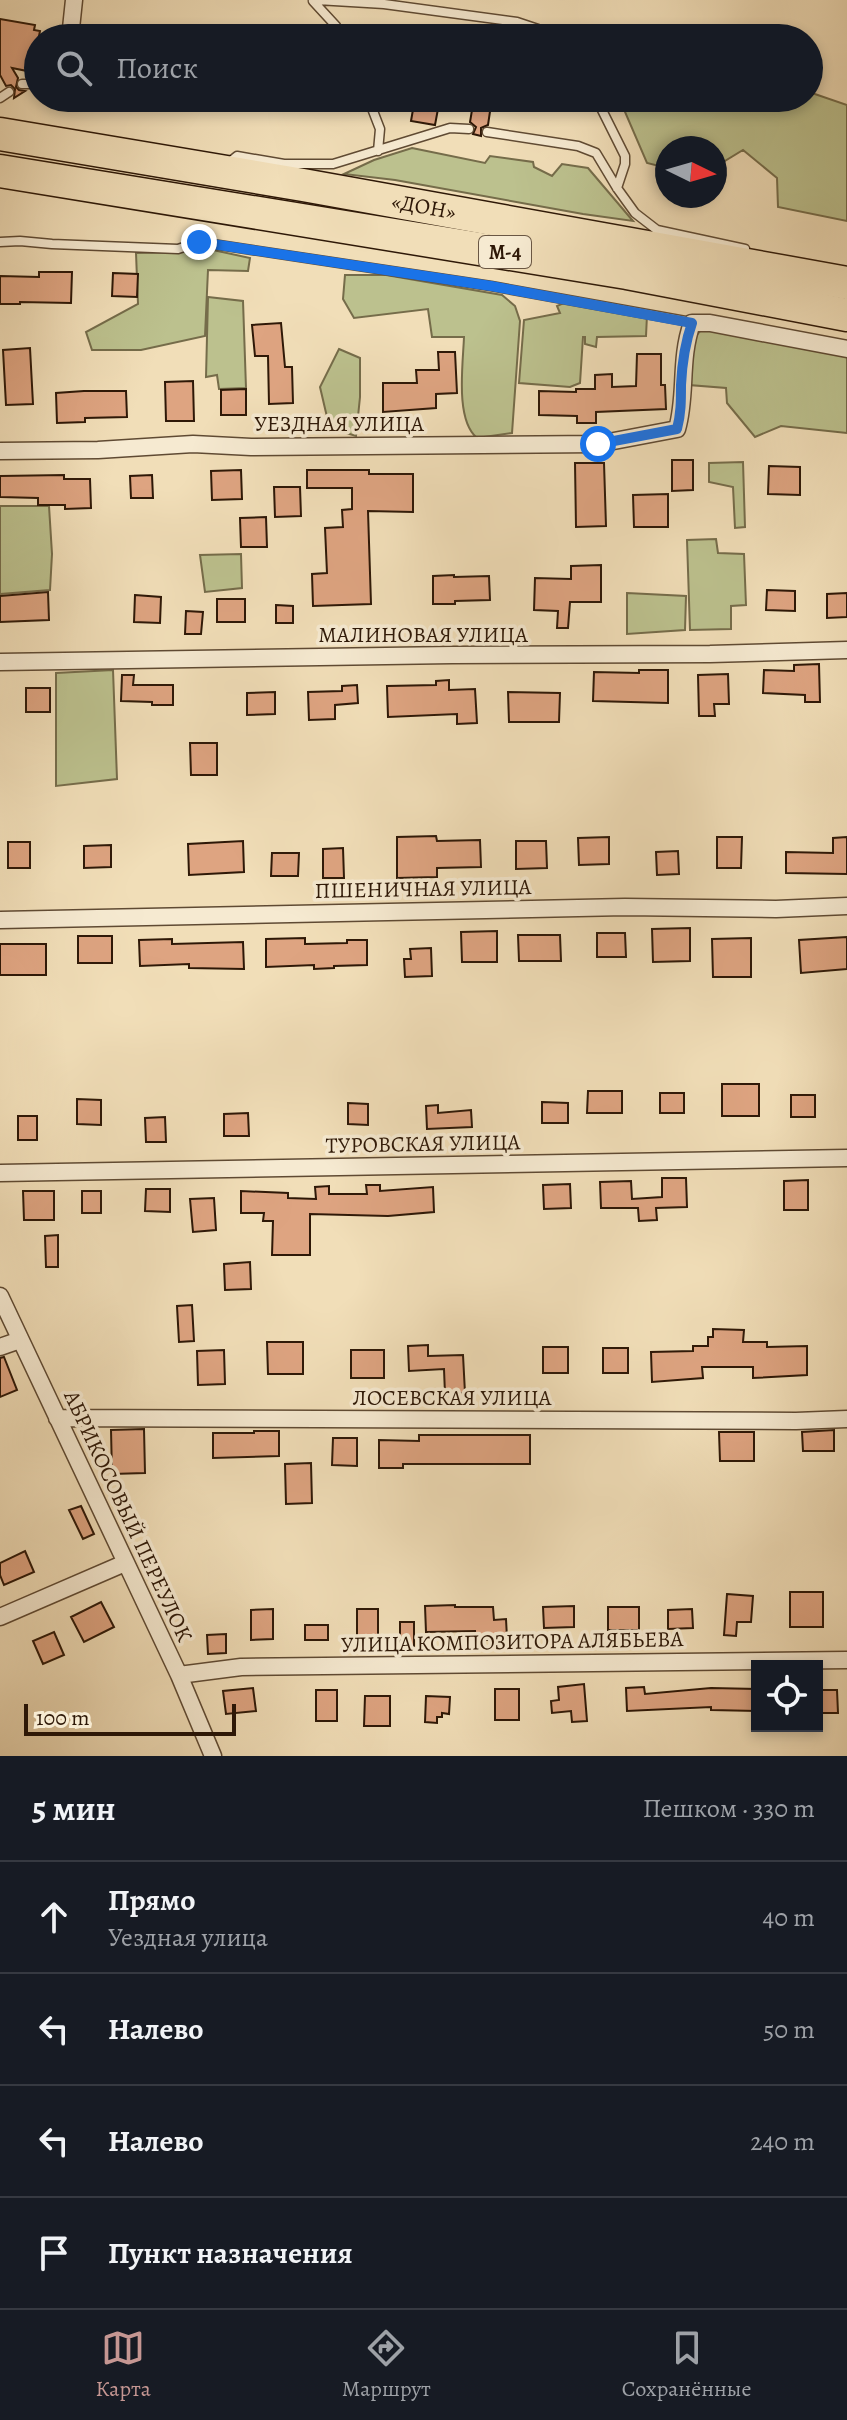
<!DOCTYPE html>
<html lang="ru">
<meta charset="utf-8">
<style>
body{margin:0;font-family:Alegreya,serif;background:#20242c;color:#f1f3f6}
.controls{position:absolute;right:24px;bottom:24px;display:grid;overflow:hidden;border-radius:0px;box-shadow:0 4px 12px #0003}
.controls button{width:72px;height:72px;display:grid;place-items:center;padding:0;border:0;border-bottom:2px solid #363941;background:#171b24;color:#f1f3f6;font:40px sans-serif}
.compass{position:absolute;left:655px;top:136px;width:72px;height:72px;border-radius:50%;background:#171b24;box-shadow:0 4px 12px #0003;rotate:95deg}
.scale{position:absolute;left:24px;bottom:20px;width:212px;box-sizing:border-box;padding-left:8px;border:4px solid #2e1807;border-top:0;font-size:22px;line-height:28px;white-space:nowrap;color:#2e1807;-webkit-text-stroke:6px #f6ead1;paint-order:stroke}
.stop{position:absolute;width:24px;height:24px;margin:-18px;border:6px solid #1a73e8;border-radius:50%;background:#fff}
.stop.end{background:#1a73e8;border-color:#fff;box-shadow:0 2px 8px #0008}
.list{margin:0;padding:0;list-style:none}
h2{display:flex;justify-content:space-between;align-items:center;height:104px;margin:0;padding:0 32px;font-size:34px}
h2 small{font-size:26px;font-weight:400;color:#9ea1a6}
.list li{display:grid;grid-template-columns:52px 1fr auto;gap:24px;align-items:center;box-sizing:border-box;height:112px;padding:0 32px;border-top:2px solid #363941}
.list b{display:block;font-size:30px;white-space:nowrap}
.list p{margin:0;font-size:26px;white-space:nowrap;color:#9ea1a6}
.list em{font-size:26px;font-style:normal;color:#9ea1a6}
.icon{flex:none;width:44px;height:44px;fill:none;stroke:currentColor;stroke-width:2;stroke-linecap:round;stroke-linejoin:round}
.map{position:relative;flex:none;width:847px;height:1756px;overflow:hidden}
.search{position:absolute;background:#171b24;box-shadow:0 4px 12px #0003;left:24px;right:24px;top:24px;height:88px;display:flex;align-items:center;gap:20px;box-sizing:border-box;padding:0 28px;border-radius:44px;color:#9ea1a6;font-size:30px}
.sheet{height:552px;background:#171b24}
nav{display:flex;justify-content:space-around;align-items:center;box-sizing:border-box;height:112px;border-top:2px solid #363941;background:#171b24;font-size:22px;color:#9ea1a6}
nav a{display:grid;justify-items:center;gap:4px}
nav .on{color:#c59692}
.map>svg:first-child{display:block}
.green{fill:#bcc18e;stroke:#756c4a;stroke-width:2}
.building{fill:#dea481;stroke:#2e1807;stroke-width:2}
.lines{fill:none;stroke-linecap:round;stroke-linejoin:round}
.lane-casing{stroke:#5f4a33;stroke-width:11}
.street-casing{stroke:#5f4a33;stroke-width:19}
.highway-casing{stroke:#2e1807;stroke-width:35}
.lane{stroke:#f6ead1;stroke-width:8}
.street{stroke:#f6ead1;stroke-width:16}
.highway{stroke:#f1deb8;stroke-width:32}
.route{stroke:#1a73e8;stroke-width:10}
.labels{text-anchor:middle;dominant-baseline:central;stroke-width:7;stroke-linejoin:round;paint-order:stroke}
.shield{fill:#f6ead1;stroke:#6a5744;stroke-width:2}
.shield-label{font-size:20px;font-weight:bold;fill:#2e1807}
.street-label{font-size:22px;fill:#2e1807;stroke:#f6ead1}
</style>
<div class="map">
<svg width="847" height="1756" viewBox="0 0 847 1756">
<rect width="100%" height="100%" fill="#f1deb8"/>
<filter id="stains"><feTurbulence type="fractalNoise" baseFrequency=".0025" numOctaves="4"/><feColorMatrix values="0 0 0 0 .2 0 0 0 0 .09 0 0 0 0 .02 0 0 0 .5 -.17"/></filter>
<radialGradient id="worn" r=".72"><stop offset=".6" stop-color="#630" stop-opacity="0"/><stop offset="1" stop-color="#630" stop-opacity=".3"/></radialGradient>
<path class="green" d="M809,92L847,105V221L778,207L777,178L743,150L715,167V148H667V168L647,163L619,98H809Z
M412,148L485,163L490,156L533,162L534,167L552,176L562,164L588,168L633,221L583,214L395,180L344,174L374,160Z
M199,247L250,258L248,271L208,270L205,336L141,350H92L86,332L138,304L136,253L184,252Z
M345,275H386L502,295L515,306L520,321L512,433L477,438C455,420 463,364 464,337H432L428,309L354,318L343,299Z
M208,297L243,301L246,388L219,389L217,375L206,377Z
M566,302L647,315L646,336L597,337L596,347L585,344V337H583L580,383L570,387L519,383L524,320L560,313L557,306Z
M701,330L722,331L847,355V433L781,426L755,437L727,403L726,388L689,385L693,340Z
M339,349L360,358V397L356,436L343,432L327,417L320,387Z
M743,462L745,527L735,528L733,487L709,482V463Z
M0,506H49L52,554L50,590L0,594Z
M716,539L718,553L744,554L746,605L731,606V629L690,630L687,540Z
M241,554L242,588L205,592L200,555Z
M627,593L686,596L685,630L627,634Z
M113,670L117,779L56,786V673Z"/>
<path class="building" d="M0,19L35,25L34,30L40,31L32,72L12,68L18,78L16,87L19,90L25,91L14,98L15,89L11,85L6,86L0,75Z
M415,98H440L435,125L411,121Z
M474,98H492L488,125L481,128V136L473,134L476,127L470,122Z
M39,272H72L71,303L20,302V304H0V276L39,277Z
M113,273L138,274L137,297L112,296Z
M281,323L285,367H292L293,403L269,404L268,356H255L252,325Z
M30,348L33,404L6,405L3,350Z
M438,352H455L457,393L436,394V408L383,412V383H417L416,370H439Z
M637,354H661V385H665L666,409L596,412V423H577V416L539,415V391L576,392V389H595V375L612,374V387L636,386Z
M193,381L194,421H166L165,382Z
M246,389V415H221V390Z
M84,391H126L127,417L85,418V422L57,423L56,393Z
M672,460H693V490L672,491Z
M575,463H604L606,526L576,527Z
M769,466L800,467V495L768,494Z
M241,470L242,499L212,500L211,471Z
M307,470H369V474H413V512L368,511L371,604L313,606L312,574L327,573L325,528L343,527L342,510L352,509V488H307Z
M64,475V479H90L91,508L65,509V505H38V498L0,497V476Z
M152,475L153,498H131L130,476Z
M274,487H300L301,516L275,517Z
M668,494V527H634L633,495Z
M266,517L267,547H241L240,518Z
M601,565V602H570L568,628H557L558,611L534,610L535,578L571,579V566Z
M454,575V577L489,576L490,600L455,601V604H433V576Z
M767,590L795,591V611L766,610Z
M48,592L49,620L0,622V596Z
M847,593V617L827,618V594Z
M135,595L161,597L160,623L134,622Z
M217,599H245V622H217Z
M276,605L293,606V623H276Z
M186,611L203,612L201,634H185Z
M819,664L820,702H805V695L763,693L764,670L794,671V665Z
M639,670H668V703L593,701L594,672L639,673Z
M728,674L729,704H714L715,716H699L698,675Z
M122,675H134L133,685H173V705H152V702L121,701Z
M449,680V690L475,689L477,723L457,724V714L388,717L387,686L436,685V681Z
M357,685L358,703L335,705V719L309,720L308,692L342,691V686Z
M26,688H50V712H26Z
M275,692V714L247,715V693Z
M508,692L560,693L559,722H509Z
M190,743H217V775H191Z
M436,836L437,841L480,840L481,867L437,868V877L397,878V837Z
M609,837V864L579,865L578,838Z
M717,837H742L741,868H717Z
M847,837V874L786,873V852L833,853V838Z
M243,841L244,872L189,875L188,844Z
M516,841H546L547,868L516,869Z
M8,842H30V868H8Z
M111,845V867L84,868V846Z
M343,848L344,878H323V849Z
M678,851L679,874L657,875L656,852Z
M272,853H299L298,876H271Z
M690,928V961L653,962L652,929Z
M497,931V962H462L461,932Z
M597,933H625L626,957H597Z
M518,935H560L561,961H519Z
M78,936H112V963H78Z
M847,937V969L801,973L799,940Z
M305,938V944L347,943V940H367V965L334,966V968L314,969V965L266,967V939Z
M751,938V977H713L712,939Z
M172,939V944L243,942L244,969L189,968V964L140,966L139,940Z
M0,944H46V975H0Z
M431,948L432,976L405,977L404,959H411L410,949Z
M722,1084H759V1116H722Z
M588,1091H622V1113H587Z
M660,1093H684V1113H660Z
M791,1095H815V1117H791Z
M77,1099L101,1100V1125L77,1124Z
M542,1102L568,1103V1123H542Z
M348,1103L368,1104V1125L348,1124Z
M438,1105V1113L471,1110L472,1127L427,1129L426,1106Z
M248,1113L249,1136H224V1114Z
M18,1116H37V1140H18Z
M165,1117L166,1142H146L145,1118Z
M662,1178H686L687,1207L656,1208L657,1220L639,1221L638,1208H601L600,1182L631,1181L632,1199L662,1197Z
M808,1180V1210H784V1181Z
M570,1184L571,1208L544,1209L543,1185Z
M366,1185H380V1191L433,1187L434,1212L388,1216L310,1214V1255H272L273,1221H263L264,1213H241V1191L288,1193V1198L316,1199L315,1187L329,1186V1194H367Z
M146,1189H170V1212L145,1211Z
M23,1191H54V1220H24Z
M82,1191H101V1213H82Z
M214,1198L216,1230L193,1232L190,1199Z
M58,1235V1267H46L45,1236Z
M250,1262L251,1289L225,1290L224,1264Z
M192,1305L194,1341L179,1342L177,1306Z
M713,1329L744,1330L743,1342H767V1347L807,1346V1375L753,1378V1367H702L703,1378L652,1382L651,1352L693,1351V1346H708V1337H713Z
M267,1342H303V1374H268Z
M428,1345V1356L463,1355L465,1393L445,1394L444,1369L409,1371L408,1346Z
M543,1347H568V1373H543Z
M603,1348H628V1373H603Z
M224,1350L225,1384L198,1385L197,1351Z
M351,1350H384V1378H351Z
M4,1357L17,1390L0,1397V1358Z
M144,1429L145,1473L112,1474L111,1430Z
M834,1430V1451H803L802,1432Z
M254,1431H279V1456L213,1458V1433H254Z
M719,1432H754V1461H720Z
M419,1435H530V1464H403V1468H379V1440L419,1441Z
M333,1438H357V1466L332,1465Z
M311,1463L312,1503L286,1504L285,1464Z
M81,1506L94,1534L83,1539L69,1510Z
M25,1551L34,1572L4,1585L0,1575V1563Z
M790,1592H823V1627H790Z
M727,1594L753,1596L751,1622H737L736,1636L724,1635Z
M101,1602L114,1627L84,1642L71,1617Z
M455,1605V1607H493L494,1620L506,1619L507,1638L475,1641V1631L426,1632L425,1606Z
M574,1606V1627L544,1628L543,1607Z
M608,1607H639V1630H608Z
M273,1609V1639L251,1640V1610Z
M357,1609H378V1639H357Z
M692,1609L693,1628L668,1629V1610Z
M400,1622H414V1647H400Z
M305,1625H328V1640H305Z
M54,1632L64,1655L43,1664L33,1641Z
M226,1634V1653L208,1654L207,1635Z
M584,1684L587,1721L572,1722L571,1711L552,1713L551,1701L559,1700L558,1687Z
M644,1687L645,1694L711,1688L757,1689V1711L711,1710V1707L627,1711L626,1688Z
M253,1688L256,1711L226,1714L223,1691Z
M495,1689H519V1720H495Z
M316,1690H337V1721H316Z
M817,1690H837L838,1713H817Z
M365,1696H390V1726H364Z
M426,1696L450,1697L449,1714L442,1713V1717H437V1723L425,1722Z"/>
<g class="lines">
<g class="lane-casing">
<path id="lane" d="M317,0L384,4L517,22L538,29L555,38
M313,1L336,26L343,38
M22,84H38
M0,98L9,92
M368,98L380,129L378,151
M596,98L625,156V164L617,188
M487,132L578,146L596,153L617,188L635,213L657,230L745,249
M227,164L237,156L284,164H333L450,128L469,129
M0,242L20,241L52,244L178,249L199,242L491,286L691,322"/>
</g>
<g class="street-casing">
<path id="street" d="M70,38L74,0
M0,451L98,450L193,444L251,447L598,444L677,429C687,395 679,360 692,323H710L847,349
M0,662L452,655L710,654L847,650
M0,920L625,907L776,909L847,906
M0,1173L847,1158
M0,1296L179,1675L213,1756
M0,1347L20,1340
M57,1418L796,1421L847,1419
M0,1617L125,1563
M179,1675L241,1667L847,1660"/>
</g>
<g class="highway-casing">
<g id="highway">
<path id="s1" d="M0,134L303,185L847,283"/>
<path d="M0,171L627,273L847,315"/>
</g>
</g>
<use href="#lane" class="lane"/>
<use href="#street" class="street"/>
<use href="#highway" class="highway"/>
</g>
<g class="lines">
<path class="route" d="M199,242L491,286L692,323C685,343 682,364 681,385C681,401 681,414 677,429L598,444"/>
</g>
<g class="labels">
<rect class="shield" x="479" y="236" width="52" height="32" rx="6"/>
<g class="shield-label">
<text x="505" y="252">М-4</text>
</g>
<g class="street-label">
<text stroke="none"><textPath href="#s1" startOffset="430">«ДОН»</textPath></text>
<text x="339" y="424">УЕЗДНАЯ УЛИЦА</text>
<text x="423" y="635">МАЛИНОВАЯ УЛИЦА</text>
<text transform="translate(423 889) rotate(-1)">ПШЕНИЧНАЯ УЛИЦА</text>
<text transform="translate(423 1144) rotate(-1)">ТУРОВСКАЯ УЛИЦА</text>
<text x="452" y="1398">ЛОСЕВСКАЯ УЛИЦА</text>
<text transform="translate(128 1516) rotate(65)">АБРИКОСОВЫЙ ПЕРЕУЛОК</text>
<text transform="translate(512 1642) rotate(-1)">УЛИЦА КОМПОЗИТОРА АЛЯБЬЕВА</text>
</g>
</g>
<rect width="100%" height="100%" filter="url(#stains)"/>
<rect width="100%" height="100%" fill="url(#worn)"/>
</svg>
<div class="controls">
<button><svg class="icon" aria-label="locate" viewBox="0 0 24 24"><circle cx="12" cy="12" r="6"/><path d="M12 2v4M12 18v4M2 12h4M18 12h4"/></svg></button>
</div>
<svg class="compass" viewBox="-18 -18 36 36"><path d="M0-13l5 13h-10z" fill="#e53935"/><path d="M0 13l5-13h-10z" fill="#9ea1a6"/></svg>
<div class="scale">100 m</div>
<div class="stop" style="left:598px;top:444px"></div>
<div class="stop end" style="left:199px;top:242px"></div>
<div class="search"><svg class="icon" aria-label="search" viewBox="0 0 24 24"><circle cx="10" cy="10" r="6"/><path d="M15 15l6 6"/></svg>Поиск</div>
</div>
<section class="sheet">
<h2>5 мин<small>Пешком · 330 m</small></h2>
<ul class="list">
<li><svg class="icon" aria-label="ahead" viewBox="0 0 24 24"><path d="M12 20V5M6 11l6-6 6 6"/></svg><div><b>Прямо</b><p>Уездная улица</p></div><em>40 m</em></li>
<li><svg class="icon" aria-label="left" viewBox="0 0 24 24"><path d="M17 20v-9H6M10 6l-5 5 5 5"/></svg><div><b>Налево</b></div><em>50 m</em></li>
<li><svg class="icon" aria-label="left" viewBox="0 0 24 24"><path d="M17 20v-9H6M10 6l-5 5 5 5"/></svg><div><b>Налево</b></div><em>240 m</em></li>
<li><svg class="icon" aria-label="arrive" viewBox="0 0 24 24"><path d="M6 21V4h12l-3 4 3 4H6"/></svg><div><b>Пункт назначения</b></div></li>
</ul>
</section>
<nav>
<a class="on"><svg class="icon" aria-label="map" viewBox="0 0 24 24"><path d="M3 6l6-2 6 2 6-2v14l-6 2-6-2-6 2zM9 4v14M15 6v14"/></svg>Карта</a>
<a><svg class="icon" aria-label="directions" viewBox="0 0 24 24"><path d="M12 3l9 9-9 9-9-9zM9 14v-3h6M13 9l2 2-2 2"/></svg>Маршрут</a>
<a><svg class="icon" aria-label="saved" viewBox="0 0 24 24"><path d="M7 4h10v16l-5-4-5 4z"/></svg>Сохранённые</a>
</nav>
